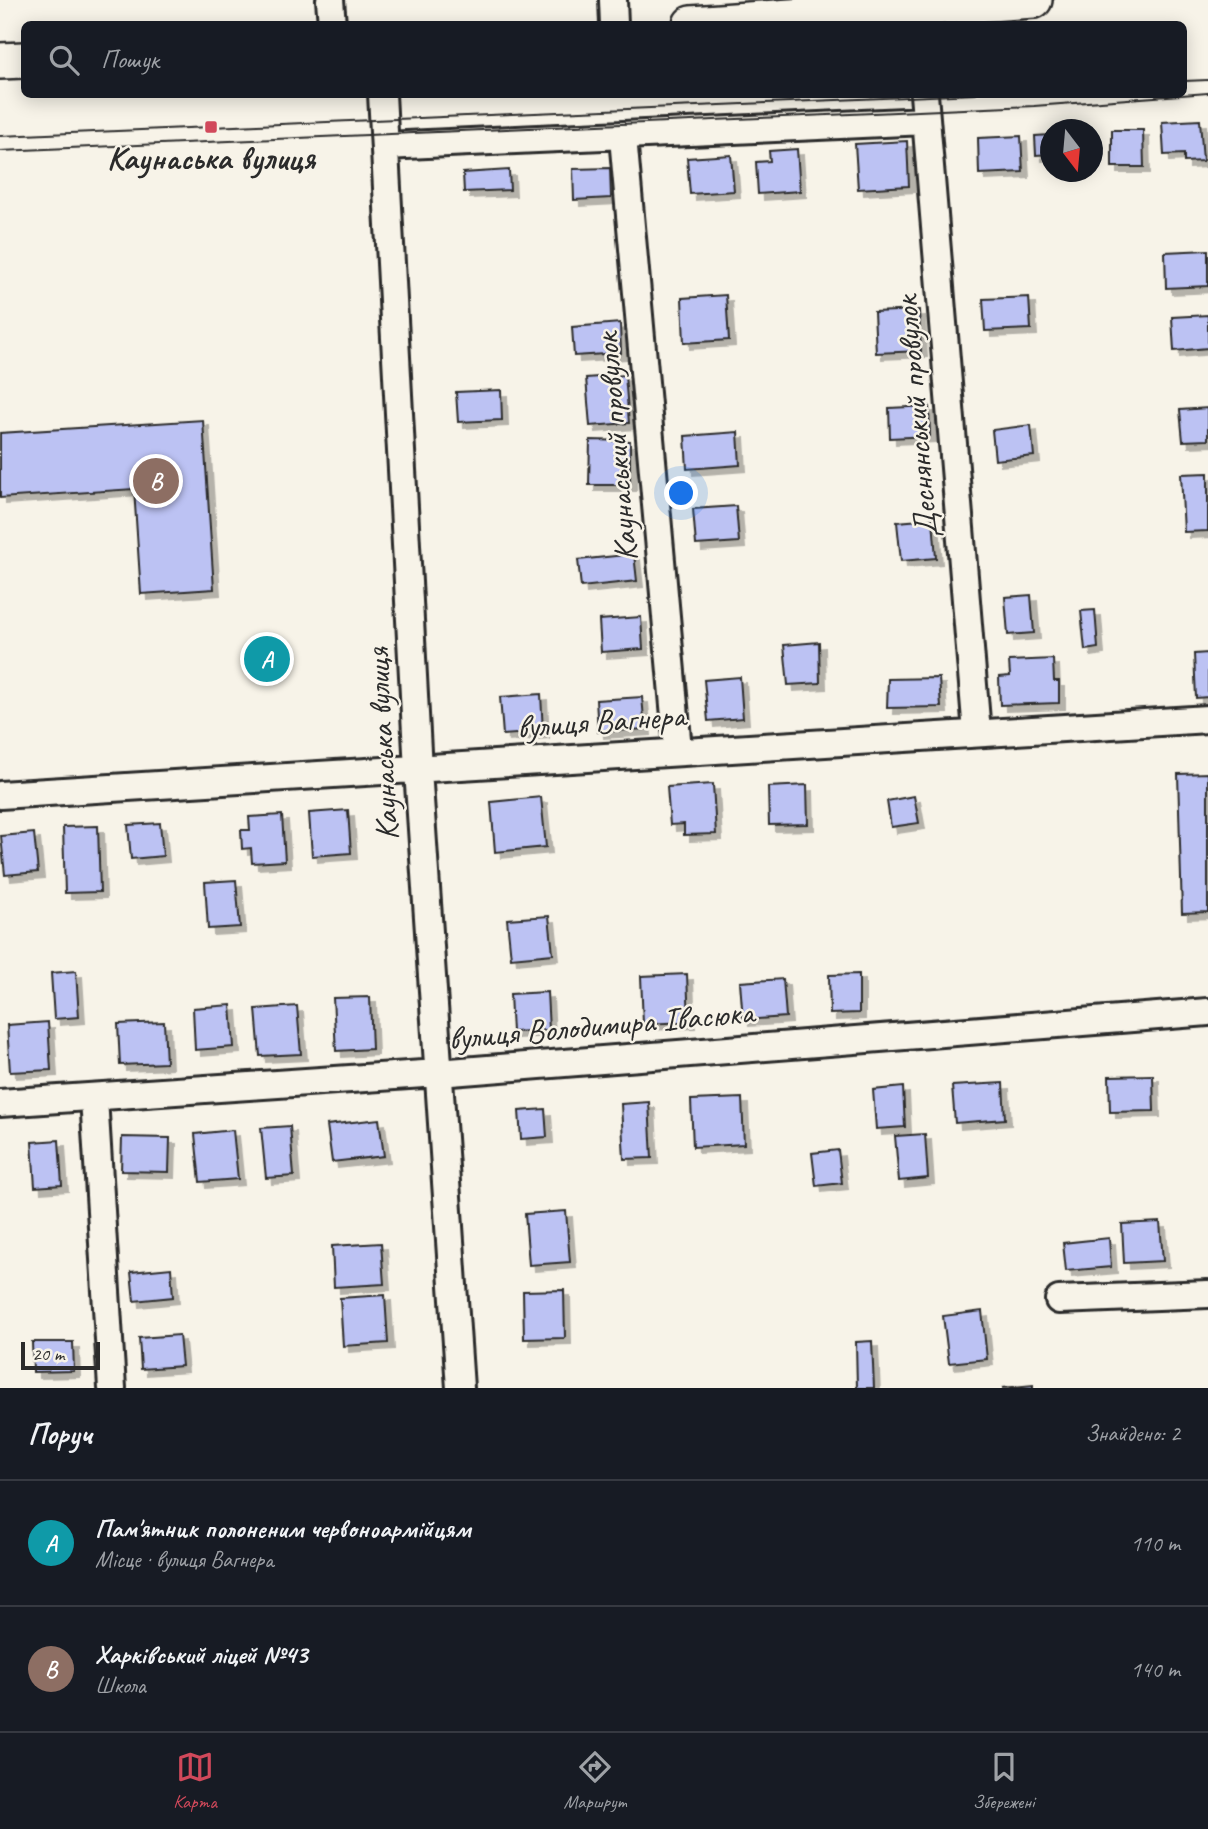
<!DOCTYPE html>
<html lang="uk">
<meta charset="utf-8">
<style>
body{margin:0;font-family:Caveat,sans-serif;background:#242831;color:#f1f3f6}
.compass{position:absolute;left:1040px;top:119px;width:63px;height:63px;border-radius:50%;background:#171b24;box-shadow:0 4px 18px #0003;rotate:164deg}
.scale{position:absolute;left:21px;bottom:18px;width:79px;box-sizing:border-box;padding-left:7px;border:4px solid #2b2b2b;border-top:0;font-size:19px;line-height:24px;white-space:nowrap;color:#2b2b2b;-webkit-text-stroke:5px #f7f3e8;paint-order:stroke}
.you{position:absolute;left:682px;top:494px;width:24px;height:24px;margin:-18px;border:5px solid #fff;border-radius:50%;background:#1a73e8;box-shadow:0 0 0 10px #1a73e833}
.badge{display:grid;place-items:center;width:46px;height:46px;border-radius:50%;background:#d1495b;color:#fff;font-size:23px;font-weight:700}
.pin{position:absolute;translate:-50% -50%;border:4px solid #fff;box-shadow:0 2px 7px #0006}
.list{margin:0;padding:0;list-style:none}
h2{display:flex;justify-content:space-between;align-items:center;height:91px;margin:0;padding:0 28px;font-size:30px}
h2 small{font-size:23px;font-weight:400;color:#9ea1a6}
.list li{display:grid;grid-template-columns:46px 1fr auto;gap:21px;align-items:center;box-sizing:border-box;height:126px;padding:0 28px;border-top:2px solid #363941}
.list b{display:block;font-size:26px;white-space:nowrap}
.list p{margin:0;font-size:23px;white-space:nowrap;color:#9ea1a6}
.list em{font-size:23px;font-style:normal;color:#9ea1a6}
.icon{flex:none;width:38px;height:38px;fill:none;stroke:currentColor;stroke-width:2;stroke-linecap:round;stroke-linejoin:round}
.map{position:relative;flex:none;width:1208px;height:1388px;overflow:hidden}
.search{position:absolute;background:#171b24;box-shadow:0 4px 18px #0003;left:21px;right:21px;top:21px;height:77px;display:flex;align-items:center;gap:18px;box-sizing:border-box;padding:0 24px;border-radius:10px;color:#9ea1a6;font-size:26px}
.sheet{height:343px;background:#171b24}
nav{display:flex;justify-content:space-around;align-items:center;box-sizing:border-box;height:98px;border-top:2px solid #363941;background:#171b24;font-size:19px;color:#9ea1a6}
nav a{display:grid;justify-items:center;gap:4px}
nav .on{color:#d1495b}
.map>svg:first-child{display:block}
.building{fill:#bcc2f3;stroke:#2b2b2b;stroke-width:2;filter:url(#shadow)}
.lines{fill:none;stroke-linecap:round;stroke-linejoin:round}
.minor-casing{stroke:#2b2b2b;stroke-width:32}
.major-casing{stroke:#2b2b2b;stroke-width:40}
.minor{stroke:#f7f3e8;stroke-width:26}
.major{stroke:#f7f3e8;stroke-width:35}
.tram{stroke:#2b2b2b;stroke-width:2}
.poi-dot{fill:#d1495b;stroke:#f7f3e8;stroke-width:2.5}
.labels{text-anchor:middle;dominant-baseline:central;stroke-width:5;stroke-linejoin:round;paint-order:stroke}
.poi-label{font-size:33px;font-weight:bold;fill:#2b2b2b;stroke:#f7f3e8}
.street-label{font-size:33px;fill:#2b2b2b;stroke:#f7f3e8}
</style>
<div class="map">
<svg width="1208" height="1388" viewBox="0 0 1208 1388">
<defs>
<filter id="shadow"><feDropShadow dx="6" dy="6" stdDeviation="0" flood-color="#0004"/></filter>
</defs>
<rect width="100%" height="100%" fill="#f7f3e8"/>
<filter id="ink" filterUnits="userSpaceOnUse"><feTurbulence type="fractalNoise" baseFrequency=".0143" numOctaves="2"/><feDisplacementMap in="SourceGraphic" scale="14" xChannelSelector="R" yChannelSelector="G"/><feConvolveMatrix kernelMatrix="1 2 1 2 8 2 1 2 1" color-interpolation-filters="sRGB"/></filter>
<g filter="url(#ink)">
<path class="building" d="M1200,120L1203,161L1184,162V154L1164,155L1162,122Z
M1112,130H1143L1144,167H1112Z
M1050,135V154L1036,155L1035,136Z
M1021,136L1023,172L979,174L978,138Z
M907,141L909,186L858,189L855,144Z
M797,149L800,191L758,194L756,162L770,161L769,151Z
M731,155L734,191L690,194L687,158Z
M610,168L611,198L574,200L573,169Z
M509,170L510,190L464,192L463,173Z
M1208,250V286L1166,288L1165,252Z
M726,295L729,340L684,343L682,298Z
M1029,297L1031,329L985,331L983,299Z
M919,310L921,351L876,353L874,312Z
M1208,315V348L1174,351L1172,317Z
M620,323L621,353L574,356L572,327Z
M625,375L629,423L590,426L586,378Z
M501,390L502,420L458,422L456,392Z
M929,406L930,436L890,438L889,408Z
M1208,408V440L1183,441L1180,410Z
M203,420L214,589L141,594L134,489L0,498V433Z
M1031,425L1034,456L995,460L992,430Z
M738,432L740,465L687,469L685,436Z
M590,440L630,441V485H589Z
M1208,473V531L1184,532L1181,474Z
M736,506L739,542L696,545L693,509Z
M933,519L936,558L901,561L897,522Z
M634,554L637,581L581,587L578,560Z
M1031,595L1034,633L1008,635L1005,597Z
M1095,610L1098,648L1085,650L1081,611Z
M641,617L643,649L601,652L599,620Z
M819,642L820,683L788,685L784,645Z
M1208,653V697L1196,698L1194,654Z
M1053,659L1054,681H1059V703L1000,705L999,677L1010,676L1009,661Z
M740,677L743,718L708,721L704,680Z
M939,678L941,707L887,708L888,679Z
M541,694L543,732L503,735L500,697Z
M642,697L645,729L598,732L596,700Z
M1208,773V912L1182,913L1178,774Z
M713,784L716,834L684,835V824L670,825L667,787Z
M807,785L808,824L769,825L768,787Z
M914,796L919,823L891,827L887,801Z
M541,797L546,847L495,852L491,802Z
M348,810L351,853L312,856L309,813Z
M282,815L285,861L252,863L251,848L242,849L241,830H250L249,817Z
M160,823L163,856L131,859L128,825Z
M98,826L100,892L65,893L63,827Z
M34,833L38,872L5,875L1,836Z
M236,880L240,927L208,929L205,882Z
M549,916L553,954L511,958L507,919Z
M76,971L79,1017L54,1019L51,973Z
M687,974L689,1022L643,1024L641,976Z
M859,974V1013L830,1014L829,975Z
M783,979L786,1017L743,1020L740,982Z
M547,992L549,1030L512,1032L510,994Z
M370,997L372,1049L336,1051L333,998Z
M231,1005L234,1047L195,1050L193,1008Z
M297,1006L301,1054L260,1056L256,1009Z
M48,1022L51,1070L10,1072L7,1025Z
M164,1022L166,1063L120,1065L118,1024Z
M1153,1075L1154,1111L1110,1112L1109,1076Z
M1003,1083L1005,1119L955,1123L952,1086Z
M903,1087L905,1127L876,1129L873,1090Z
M742,1098L744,1144L693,1147L691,1100Z
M649,1102L652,1158L624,1159L621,1104Z
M545,1109L547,1137L521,1139L519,1111Z
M379,1119L384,1156L332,1162L327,1125Z
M290,1126L294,1176L266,1178L261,1128Z
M233,1130L238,1179L200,1182L195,1134Z
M925,1134L928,1178L899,1181L895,1136Z
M122,1137L170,1138L169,1172L121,1171Z
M59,1140L62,1185L35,1187L32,1142Z
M838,1150L842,1183L816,1186L812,1153Z
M566,1211L570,1262L529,1265L525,1214Z
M1160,1222L1163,1261L1124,1263L1122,1224Z
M1109,1238L1111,1267L1066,1271L1063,1243Z
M381,1243L384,1284L334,1287L332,1246Z
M171,1268L173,1297L134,1301L131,1272Z
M564,1290L565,1338L524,1339L523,1291Z
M385,1295L388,1343L343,1346L340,1298Z
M982,1311L987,1359L949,1363L943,1316Z
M179,1335L182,1366L141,1369L139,1338Z
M872,1341L874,1388H857L856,1342Z
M32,1342H73L74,1371L33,1372Z
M1033,1385V1388H1002Z"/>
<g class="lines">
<g class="minor-casing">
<path id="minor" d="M330,0L332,24
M613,0L614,24
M382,94L418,770L460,1388
M924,94L977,733
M623,137L678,750
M385,146L926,121
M0,795L1208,719
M94,1098L112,1388
M0,1103L438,1073L1208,1012
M1059,1300L1208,1294"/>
</g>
<g class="major-casing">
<path id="major" d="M691,24L1034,0
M0,61L24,60"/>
</g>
<use href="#minor" class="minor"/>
<use href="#major" class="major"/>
<path class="tram" d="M1184,81L1208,80
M0,136L976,94
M0,151L1034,106L1208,93"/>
</g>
</g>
<rect class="poi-dot" x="204" y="120" width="14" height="14" rx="3.5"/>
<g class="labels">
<g class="poi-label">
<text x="211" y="158">Каунаська вулиця</text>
</g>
<g class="street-label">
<text transform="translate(916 417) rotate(-95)">Деснянський провулок</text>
<text transform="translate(616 447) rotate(-95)">Каунаський провулок</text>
<text transform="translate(601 721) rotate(-4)">вулиця Вагнера</text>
<text transform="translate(382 744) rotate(-93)">Каунаська вулиця</text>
<text transform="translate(601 1025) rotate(-5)">вулиця Володимира Івасюка</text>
</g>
</g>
</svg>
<svg class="compass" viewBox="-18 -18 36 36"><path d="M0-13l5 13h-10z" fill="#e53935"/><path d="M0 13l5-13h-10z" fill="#9ea1a6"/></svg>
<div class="scale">20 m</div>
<div class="you"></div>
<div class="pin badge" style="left:267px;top:659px;background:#0f9aa8">A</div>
<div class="pin badge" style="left:156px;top:481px;background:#8d6e63">B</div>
<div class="search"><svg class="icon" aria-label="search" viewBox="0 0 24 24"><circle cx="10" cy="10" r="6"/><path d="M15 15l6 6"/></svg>Пошук</div>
</div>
<section class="sheet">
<h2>Поруч<small>Знайдено: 2</small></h2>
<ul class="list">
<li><span class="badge" style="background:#0f9aa8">A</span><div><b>Пам'ятник полоненим червоноармійцям</b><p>Місце · вулиця Вагнера</p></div><em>110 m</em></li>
<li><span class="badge" style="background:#8d6e63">B</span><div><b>Харківський ліцей №43</b><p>Школа</p></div><em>140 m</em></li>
</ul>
</section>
<nav>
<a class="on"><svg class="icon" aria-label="map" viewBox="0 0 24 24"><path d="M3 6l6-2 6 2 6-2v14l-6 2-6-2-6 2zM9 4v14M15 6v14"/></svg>Карта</a>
<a><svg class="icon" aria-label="directions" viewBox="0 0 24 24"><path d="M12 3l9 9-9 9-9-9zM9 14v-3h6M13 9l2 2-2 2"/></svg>Маршрут</a>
<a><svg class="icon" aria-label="saved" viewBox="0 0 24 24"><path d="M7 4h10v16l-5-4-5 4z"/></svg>Збережені</a>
</nav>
